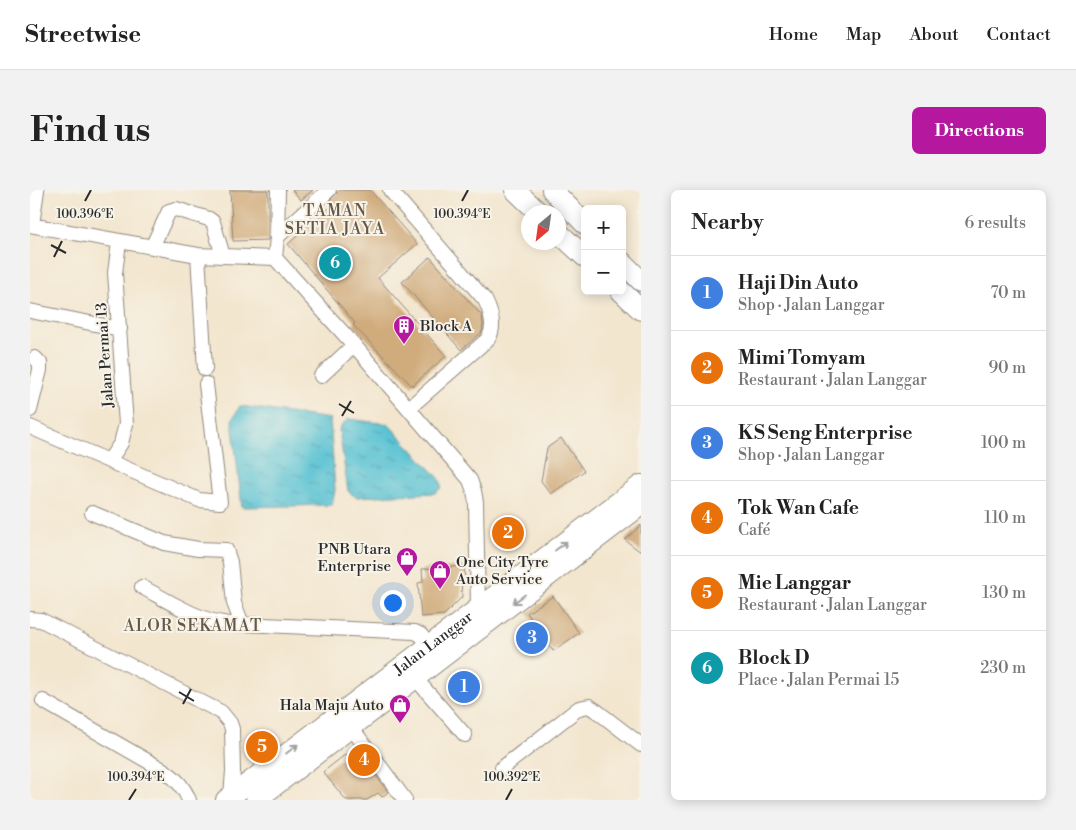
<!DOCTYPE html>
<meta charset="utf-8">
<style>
body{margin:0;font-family:"Libre Bodoni",serif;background:#f2f2f2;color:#222}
.controls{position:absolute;right:15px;top:15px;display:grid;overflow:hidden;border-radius:8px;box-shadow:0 2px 12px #0003}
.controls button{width:45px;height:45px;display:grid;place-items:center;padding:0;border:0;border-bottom:1px solid #e0e0e0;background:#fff;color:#222;font:25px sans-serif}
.compass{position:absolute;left:491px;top:15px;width:45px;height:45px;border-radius:50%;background:#fff;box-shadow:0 2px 12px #0003;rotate:209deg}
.you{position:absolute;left:362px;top:412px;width:18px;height:18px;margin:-12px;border:4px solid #fff;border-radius:50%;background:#1a73e8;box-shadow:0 0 0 8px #1a73e833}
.badge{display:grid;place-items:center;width:32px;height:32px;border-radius:50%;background:#b5179e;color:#fff;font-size:16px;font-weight:700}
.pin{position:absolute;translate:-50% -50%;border:2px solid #fff;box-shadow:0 1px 5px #0006}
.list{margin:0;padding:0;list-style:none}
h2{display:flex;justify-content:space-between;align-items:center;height:65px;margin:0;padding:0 20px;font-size:21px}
h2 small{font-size:16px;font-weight:400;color:#767676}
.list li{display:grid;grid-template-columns:32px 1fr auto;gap:15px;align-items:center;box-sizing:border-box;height:75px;padding:0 20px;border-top:1px solid #e0e0e0}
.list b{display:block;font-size:19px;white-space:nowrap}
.list p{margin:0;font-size:16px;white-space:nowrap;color:#767676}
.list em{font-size:16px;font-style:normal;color:#767676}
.map{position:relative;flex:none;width:611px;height:610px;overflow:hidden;border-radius:8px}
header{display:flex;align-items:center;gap:30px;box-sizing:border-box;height:70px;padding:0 25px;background:#fff;border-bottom:1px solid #e0e0e0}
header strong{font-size:24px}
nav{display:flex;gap:28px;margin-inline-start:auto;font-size:18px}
.intro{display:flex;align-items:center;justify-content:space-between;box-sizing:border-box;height:120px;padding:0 30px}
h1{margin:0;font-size:35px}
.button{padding:12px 22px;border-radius:8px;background:#b5179e;color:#fff;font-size:18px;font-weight:700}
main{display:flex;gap:30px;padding:0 30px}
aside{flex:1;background:#fff;border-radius:8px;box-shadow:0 2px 12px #0003}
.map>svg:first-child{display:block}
.water{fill:url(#water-ripples);stroke:#42767f}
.building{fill:#d0ab7b}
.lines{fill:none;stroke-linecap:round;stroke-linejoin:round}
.minor-casing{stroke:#8f887d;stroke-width:16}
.highway-casing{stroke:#8f887d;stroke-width:22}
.minor{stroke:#fff;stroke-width:14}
.highway{stroke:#fff;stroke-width:20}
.oneway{stroke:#a0a0a0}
.ticks{fill:none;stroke:#2b2b2b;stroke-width:2}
.labels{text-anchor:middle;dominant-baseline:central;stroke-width:4;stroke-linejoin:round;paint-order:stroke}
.poi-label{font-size:15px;fill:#2b2b2b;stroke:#f7f3e8;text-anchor:start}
.street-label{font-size:15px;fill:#2b2b2b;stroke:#f7f3e8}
.neighbourhood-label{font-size:16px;letter-spacing:1px;fill:#655847;stroke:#f7f3e8}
.ticks-label{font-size:12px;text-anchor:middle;fill:#2b2b2b;stroke:#f7f3e8;stroke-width:4;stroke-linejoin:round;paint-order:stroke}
</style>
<header>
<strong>Streetwise</strong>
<nav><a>Home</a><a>Map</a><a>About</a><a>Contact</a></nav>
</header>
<div class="intro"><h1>Find us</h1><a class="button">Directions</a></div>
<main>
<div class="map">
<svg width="611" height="610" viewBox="0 0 611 610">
<defs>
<pattern id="water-ripples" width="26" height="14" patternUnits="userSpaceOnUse" patternTransform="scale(1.25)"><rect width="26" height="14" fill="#58c2d3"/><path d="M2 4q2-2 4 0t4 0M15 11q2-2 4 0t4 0" fill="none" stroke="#499eab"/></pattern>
</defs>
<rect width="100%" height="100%" fill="#f7f3e8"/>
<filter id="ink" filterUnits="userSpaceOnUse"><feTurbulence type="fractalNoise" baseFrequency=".02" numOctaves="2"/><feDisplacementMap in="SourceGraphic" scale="10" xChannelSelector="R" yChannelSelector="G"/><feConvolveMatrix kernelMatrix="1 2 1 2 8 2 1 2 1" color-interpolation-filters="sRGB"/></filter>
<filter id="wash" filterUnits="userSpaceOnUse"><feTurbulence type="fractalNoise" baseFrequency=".0096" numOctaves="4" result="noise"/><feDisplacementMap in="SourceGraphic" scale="20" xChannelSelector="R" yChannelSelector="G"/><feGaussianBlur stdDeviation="1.12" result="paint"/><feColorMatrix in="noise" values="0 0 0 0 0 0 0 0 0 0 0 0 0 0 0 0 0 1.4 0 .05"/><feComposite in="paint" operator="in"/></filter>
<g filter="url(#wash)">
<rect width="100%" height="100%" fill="#f3e6cf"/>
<path class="water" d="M210,216L300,229L305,300L302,315L212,317L202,230Z
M318,229L358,234L409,288L412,297L405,303L326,307L318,301L309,239Z"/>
<g id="blocks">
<path class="building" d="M200,0H238V50L203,51Z
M262,0H283L271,10Z
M310,0H340L387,54L348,88L416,166L382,196L323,135L325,133L258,54L303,15L299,11Z
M400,67L452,126L453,135L452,142L431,160L372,92Z
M531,248L554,281L521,304L511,291L517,258Z
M611,335V362L595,350Z
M434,376L435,389H431L432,407L414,425L391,427L388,393L393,392L392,379Z
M523,406L549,443L523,461L497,423Z
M325,557L358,602L352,607L348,603L337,610H316L293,582Z"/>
</g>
</g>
<g filter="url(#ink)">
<use href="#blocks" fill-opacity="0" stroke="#8f887d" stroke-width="1"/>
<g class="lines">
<g class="minor-casing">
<path id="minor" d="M248,0L247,47L245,68L324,155L440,290L444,301L446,312L448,417
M360,0L455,110C461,122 466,137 458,149L379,218
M0,35L168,65L245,68
M2,35L7,0
M247,47L299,0
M122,57L139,21L146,19L179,29L183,32L193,66
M168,65L175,179
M0,121L90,139
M291,186L324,155
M0,220L10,180V173L5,168
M0,237L169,310L190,312L176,194
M79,271L91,253L96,234L85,83L89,52
M62,323L134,353L168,359L196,360L200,372L204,413L212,434L385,442L391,445L399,456
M112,397C142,413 177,437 212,434
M0,429L11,430L191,522L200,533L202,539L203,581L201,606
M385,488L435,545
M13,511L135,581C147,589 154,597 159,610
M321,537L375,610
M472,578L549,518L559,516L568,522L611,555"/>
</g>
<g class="highway-casing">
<g id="highway">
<path d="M485,0L508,22"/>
<path d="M522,0L555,34"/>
<path d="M528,42L555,67"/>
<path d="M592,72L611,91"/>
<path d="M591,101L611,120"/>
<path id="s1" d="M196,610L611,295"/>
<path d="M226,610L611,315"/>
</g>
</g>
<use href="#minor" class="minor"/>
<use href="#highway" class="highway"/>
</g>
<defs><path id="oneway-shaft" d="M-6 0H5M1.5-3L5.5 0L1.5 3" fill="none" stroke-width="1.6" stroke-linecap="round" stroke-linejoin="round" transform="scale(1.25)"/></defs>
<g class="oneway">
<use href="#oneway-shaft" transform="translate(531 356) rotate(-37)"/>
<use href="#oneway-shaft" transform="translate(489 409) rotate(143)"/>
<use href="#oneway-shaft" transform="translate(262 559) rotate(-37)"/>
</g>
</g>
<path class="ticks" d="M55,11L61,0M432,11L438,0M21,55L36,63M24,67L32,51M309,214L324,223M312,226L321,211M149,502L164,511M153,514L161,499M99,610L106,599M476,610L482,599"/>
<defs>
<g id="building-pin" transform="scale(1.125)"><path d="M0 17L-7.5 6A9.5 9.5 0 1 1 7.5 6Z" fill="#b5179e" stroke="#f7f3e8"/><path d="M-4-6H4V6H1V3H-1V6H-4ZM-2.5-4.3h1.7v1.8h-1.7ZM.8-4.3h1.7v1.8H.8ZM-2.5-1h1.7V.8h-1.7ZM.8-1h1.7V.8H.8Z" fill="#fff"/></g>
<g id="shop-pin" transform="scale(1.125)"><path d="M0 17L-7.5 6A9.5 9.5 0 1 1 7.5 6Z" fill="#b5179e" stroke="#f7f3e8"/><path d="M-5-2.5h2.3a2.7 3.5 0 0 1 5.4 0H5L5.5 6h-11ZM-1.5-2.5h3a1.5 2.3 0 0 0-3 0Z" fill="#fff"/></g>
</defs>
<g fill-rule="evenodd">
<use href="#building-pin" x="374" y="136"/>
<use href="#shop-pin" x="377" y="368"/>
<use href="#shop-pin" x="410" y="381"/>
<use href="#shop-pin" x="370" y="515"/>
</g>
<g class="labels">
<g class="poi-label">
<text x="390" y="136">Block A</text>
<text x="361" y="359" text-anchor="end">PNB Utara<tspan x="361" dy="17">Enterprise</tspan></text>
<text x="426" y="372">One City Tyre<tspan x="426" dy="17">Auto Service</tspan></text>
<text x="354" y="515" text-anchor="end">Hala Maju Auto</text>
</g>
<g class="street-label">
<text transform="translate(75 165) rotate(-94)">Jalan Permai 13</text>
<text stroke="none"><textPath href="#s1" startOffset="260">Jalan Langgar</textPath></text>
</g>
<g class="neighbourhood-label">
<text x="305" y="21">TAMAN<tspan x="305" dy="18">SETIA JAYA</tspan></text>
<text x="163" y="436">ALOR SEKAMAT</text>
</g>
</g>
<g class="ticks-label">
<text x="55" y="28">100.396°E</text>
<text x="432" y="28">100.394°E</text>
<text x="106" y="591">100.394°E</text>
<text x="482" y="591">100.392°E</text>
</g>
</svg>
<div class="controls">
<button>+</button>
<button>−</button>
</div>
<svg class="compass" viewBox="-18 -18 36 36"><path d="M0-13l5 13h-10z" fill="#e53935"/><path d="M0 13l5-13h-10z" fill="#767676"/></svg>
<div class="you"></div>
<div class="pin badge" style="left:434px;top:497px;background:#3f7fe0">1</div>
<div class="pin badge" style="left:478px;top:343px;background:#e8710a">2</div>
<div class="pin badge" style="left:502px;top:448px;background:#3f7fe0">3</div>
<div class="pin badge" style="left:334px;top:570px;background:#e8710a">4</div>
<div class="pin badge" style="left:232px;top:557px;background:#e8710a">5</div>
<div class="pin badge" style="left:305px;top:73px;background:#0f9aa8">6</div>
</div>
<aside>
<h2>Nearby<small>6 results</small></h2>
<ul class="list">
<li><span class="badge" style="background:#3f7fe0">1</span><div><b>Haji Din Auto</b><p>Shop · Jalan Langgar</p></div><em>70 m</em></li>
<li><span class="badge" style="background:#e8710a">2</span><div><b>Mimi Tomyam</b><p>Restaurant · Jalan Langgar</p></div><em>90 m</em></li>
<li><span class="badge" style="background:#3f7fe0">3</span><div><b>KS Seng Enterprise</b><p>Shop · Jalan Langgar</p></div><em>100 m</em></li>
<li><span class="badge" style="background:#e8710a">4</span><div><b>Tok Wan Cafe</b><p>Café</p></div><em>110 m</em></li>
<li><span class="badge" style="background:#e8710a">5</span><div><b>Mie Langgar</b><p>Restaurant · Jalan Langgar</p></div><em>130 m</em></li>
<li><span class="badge" style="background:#0f9aa8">6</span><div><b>Block D</b><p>Place · Jalan Permai 15</p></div><em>230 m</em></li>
</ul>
</aside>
</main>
